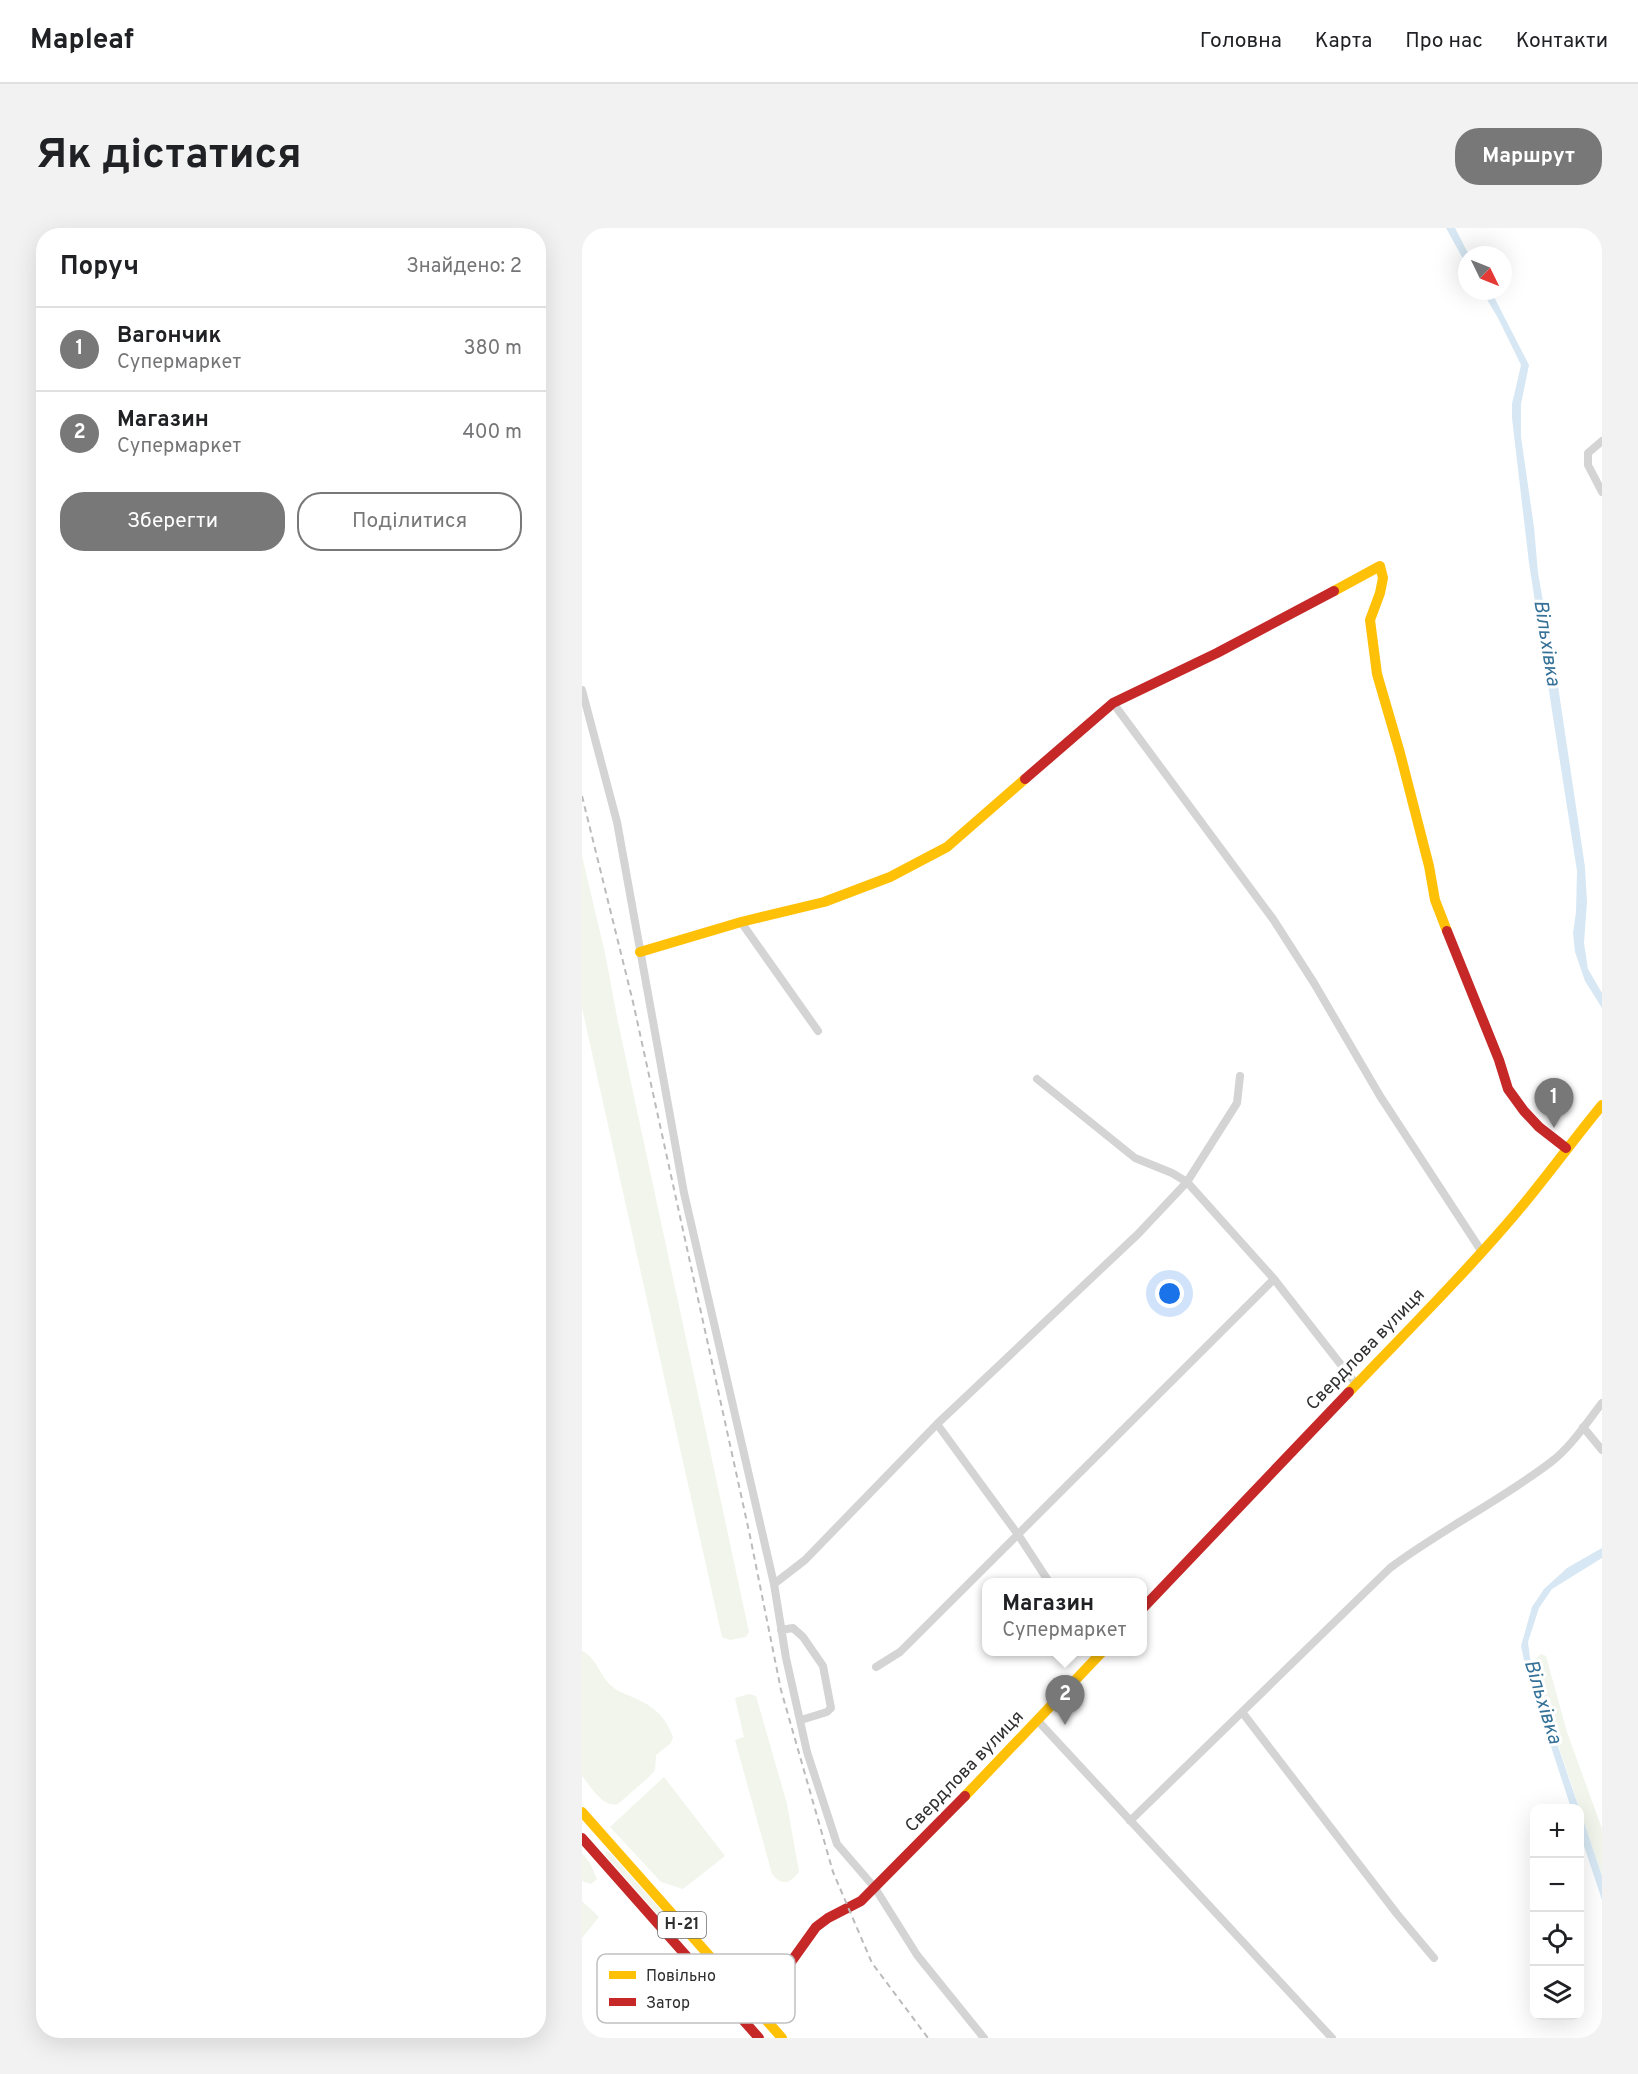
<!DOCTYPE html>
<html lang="uk">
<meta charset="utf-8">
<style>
body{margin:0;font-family:Overpass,sans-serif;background:#f2f2f2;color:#202124}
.controls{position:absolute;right:18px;bottom:18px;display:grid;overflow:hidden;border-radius:12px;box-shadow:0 6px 24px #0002}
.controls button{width:54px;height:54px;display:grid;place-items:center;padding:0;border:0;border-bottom:2px solid #e0e0e0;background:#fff;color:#202124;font:30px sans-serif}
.compass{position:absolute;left:876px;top:18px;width:54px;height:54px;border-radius:50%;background:#fff;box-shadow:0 6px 24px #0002;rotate:133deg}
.you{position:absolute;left:588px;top:1066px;width:21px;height:21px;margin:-15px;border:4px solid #fff;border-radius:50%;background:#1a73e8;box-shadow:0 0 0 9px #1a73e833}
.badge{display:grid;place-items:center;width:39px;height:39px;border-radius:50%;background:#787878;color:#fff;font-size:20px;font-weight:700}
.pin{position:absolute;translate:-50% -50px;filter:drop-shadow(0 2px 3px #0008)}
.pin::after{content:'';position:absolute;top:32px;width:21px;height:18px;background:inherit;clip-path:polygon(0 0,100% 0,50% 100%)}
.popup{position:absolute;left:400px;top:1350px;width:165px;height:78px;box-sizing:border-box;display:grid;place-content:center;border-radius:12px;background:#fff;filter:drop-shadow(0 2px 4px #0005);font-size:20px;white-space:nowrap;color:#757577}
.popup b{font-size:22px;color:#202124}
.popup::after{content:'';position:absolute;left:50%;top:100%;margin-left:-12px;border:12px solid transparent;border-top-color:#fff}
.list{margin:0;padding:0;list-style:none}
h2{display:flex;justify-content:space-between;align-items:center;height:78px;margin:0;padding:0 24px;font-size:26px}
h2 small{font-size:20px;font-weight:400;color:#757577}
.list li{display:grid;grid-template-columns:39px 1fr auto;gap:18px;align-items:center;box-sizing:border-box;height:84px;padding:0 24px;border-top:2px solid #e0e0e0}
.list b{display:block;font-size:22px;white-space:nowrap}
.list p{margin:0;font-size:20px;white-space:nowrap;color:#757577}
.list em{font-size:20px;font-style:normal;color:#757577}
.actions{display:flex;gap:12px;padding:18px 24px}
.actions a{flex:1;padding:14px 0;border:2px solid #787878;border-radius:24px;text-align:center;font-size:21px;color:#787878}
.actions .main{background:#787878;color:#fff}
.icon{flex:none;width:33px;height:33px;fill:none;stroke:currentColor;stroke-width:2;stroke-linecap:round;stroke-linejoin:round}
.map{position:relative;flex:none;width:1020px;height:1810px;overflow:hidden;border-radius:24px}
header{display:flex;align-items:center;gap:36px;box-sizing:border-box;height:84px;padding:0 30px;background:#fff;border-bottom:2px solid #e0e0e0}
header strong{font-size:28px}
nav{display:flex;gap:33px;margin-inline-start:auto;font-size:21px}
.intro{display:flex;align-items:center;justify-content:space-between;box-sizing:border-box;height:144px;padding:0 36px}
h1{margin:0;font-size:42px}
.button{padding:15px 27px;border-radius:24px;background:#787878;color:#fff;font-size:21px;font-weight:700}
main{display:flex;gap:36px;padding:0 36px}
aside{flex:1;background:#fff;border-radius:24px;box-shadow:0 6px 24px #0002}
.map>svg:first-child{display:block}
.green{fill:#f1f5eb}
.water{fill:#d7e8f4}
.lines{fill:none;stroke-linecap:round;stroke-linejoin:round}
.street{stroke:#d4d4d4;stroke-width:8}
.slow{stroke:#ffc107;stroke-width:10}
.jam{stroke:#c62828;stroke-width:10}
.rail{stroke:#bbb;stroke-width:2;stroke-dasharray:6 4.5;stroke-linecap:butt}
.labels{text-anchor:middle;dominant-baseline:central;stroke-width:6;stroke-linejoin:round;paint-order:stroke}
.shield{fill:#fff;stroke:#6d6d6d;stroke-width:1.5}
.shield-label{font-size:16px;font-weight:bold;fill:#2f2f2f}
.street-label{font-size:18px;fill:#2f2f2f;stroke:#fff}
.water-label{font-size:20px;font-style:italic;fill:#367198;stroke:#fff}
.key{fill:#fff;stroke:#c1c1c1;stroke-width:1.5}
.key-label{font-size:16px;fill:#2f2f2f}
</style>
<header>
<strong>Mapleaf</strong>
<nav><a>Головна</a><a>Карта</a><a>Про нас</a><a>Контакти</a></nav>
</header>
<div class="intro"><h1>Як дістатися</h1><a class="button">Маршрут</a></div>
<main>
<aside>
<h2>Поруч<small>Знайдено: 2</small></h2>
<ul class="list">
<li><span class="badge">1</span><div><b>Вагончик</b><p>Супермаркет</p></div><em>380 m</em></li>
<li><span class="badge">2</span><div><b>Mагазин</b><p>Супермаркет</p></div><em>400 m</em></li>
</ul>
<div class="actions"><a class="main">Зберегти</a><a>Поділитися</a></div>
</aside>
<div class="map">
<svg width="1020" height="1810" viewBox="0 0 1020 1810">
<rect width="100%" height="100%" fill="#fff"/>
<path class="green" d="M0,628L23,725L36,794L167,1404L164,1409L148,1412L140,1409L0,780Z
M0,1423C15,1429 18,1450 31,1459C35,1463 42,1465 48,1468C70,1477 83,1487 91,1509L89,1515L74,1527L73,1542L67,1549L36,1576C21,1580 9,1559 0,1548Z
M959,1426L964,1428L985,1504L1020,1601V1648L949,1435Z
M167,1466L174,1468L205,1576L217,1644C207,1656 200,1658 190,1646L153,1512L162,1509L153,1470Z
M82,1549L143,1628L101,1661L79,1654L28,1599Z
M24,1623L28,1625L103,1709L99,1713L23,1627Z
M0,1625L8,1635L15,1651L9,1656L0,1653Z
M0,1673L17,1689L0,1710Z"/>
<path class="water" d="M864,0H873L887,27H885V38Z
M900,63H909L947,137L939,176V209L952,299L956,345L975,451L1003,639L1005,674L1002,715L1006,741L1020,765V780L1003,753L993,724L991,705L994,684L995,643L947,335L930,190V176L939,137L916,90Z
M1020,1320V1330L970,1361L957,1380L946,1414L948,1430L957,1462L997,1580H989L944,1442L939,1418L950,1379L962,1361L985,1340Z
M998,1582L1020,1648V1672L998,1606Z"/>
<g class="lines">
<path class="street" d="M1020,213L1006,225V237L1020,264
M0,462L35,594L102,965L192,1356L204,1430L225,1524L255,1616L293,1660L335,1727L402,1810
M531,475L691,691L732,755L798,868L900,1024
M159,694L236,803
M455,851L553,930L590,945L605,954L692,1051L774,1156
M355,1196L437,1308L467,1354
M1001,1199L1020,1222
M192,1356L223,1332L355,1196L556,1006L605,954L655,875L658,848
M199,1402L211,1400L221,1409L241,1438L249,1480L245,1484L219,1492
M294,1439L318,1424L692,1051
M660,1484L815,1686L852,1730
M456,1493L750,1810
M548,1593L808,1340C860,1301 918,1273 969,1234C989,1219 1005,1194 1020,1175"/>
<path class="slow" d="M752,363L798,338L801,350L798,365L788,392L795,446L818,525L847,638L853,672L865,703
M58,724L159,694L242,674L308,649L365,619L443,551
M767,1164C823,1105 882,1047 935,984C964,950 991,912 1020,877
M383,1568L520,1424
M0,1584L200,1810"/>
<path class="jam" d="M443,551L531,475L635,425L752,363
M865,703L917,832L926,861L942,883L957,899L984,920
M561,1380L767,1164
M0,1610L177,1810
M160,1791L204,1741L234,1699L246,1690L279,1673L383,1568"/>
<path class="rail" d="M0,568L51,774L168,1308L199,1462L251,1644L290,1735L346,1810"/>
</g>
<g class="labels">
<rect class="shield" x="76" y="1684" width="48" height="26" rx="4.5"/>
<g class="shield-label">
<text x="100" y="1697">Н-21</text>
</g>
<g class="street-label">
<text transform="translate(784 1122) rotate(-46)">Свердлова вулиця</text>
<text transform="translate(383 1544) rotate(-46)">Свердлова вулиця</text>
</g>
<g class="water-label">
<text transform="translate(964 415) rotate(81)">Вільхівка</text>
<text transform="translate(960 1474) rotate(73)">Вільхівка</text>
</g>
</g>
<rect x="15" y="1726" width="198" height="69" rx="9" class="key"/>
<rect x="27" y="1743" width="27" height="8" fill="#ffc107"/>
<rect x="27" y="1770" width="27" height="8" fill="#c62828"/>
<g class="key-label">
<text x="64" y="1753">Повільно</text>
<text x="64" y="1780">Затор</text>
</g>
</svg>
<div class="controls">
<button>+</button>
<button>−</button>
<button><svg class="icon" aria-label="locate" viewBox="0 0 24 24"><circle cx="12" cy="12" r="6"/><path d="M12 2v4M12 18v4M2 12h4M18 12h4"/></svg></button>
<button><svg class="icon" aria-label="layers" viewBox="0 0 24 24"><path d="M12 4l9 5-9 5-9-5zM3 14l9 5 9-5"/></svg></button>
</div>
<svg class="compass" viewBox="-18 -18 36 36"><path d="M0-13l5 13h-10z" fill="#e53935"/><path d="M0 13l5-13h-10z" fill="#757577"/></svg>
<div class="you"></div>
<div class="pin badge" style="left:972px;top:900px">1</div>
<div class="pin badge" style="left:483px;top:1497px">2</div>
<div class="popup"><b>Mагазин</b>Супермаркет</div>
</div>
</main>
